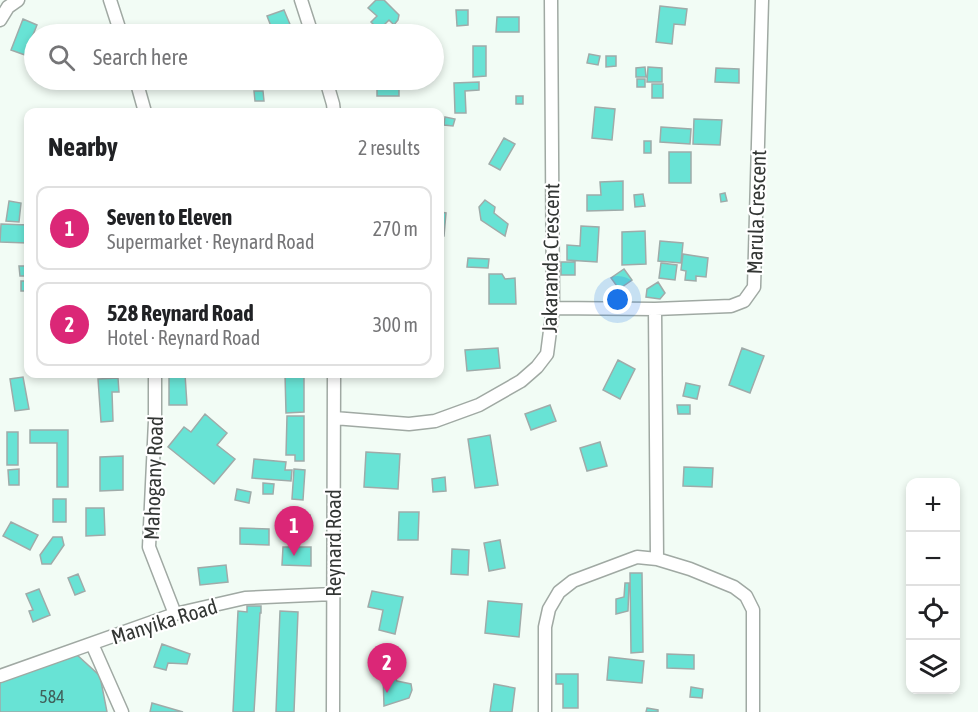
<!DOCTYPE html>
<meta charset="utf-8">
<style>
body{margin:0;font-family:"Asap Condensed",sans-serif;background:#f6f6f6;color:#202124}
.controls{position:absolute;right:18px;bottom:18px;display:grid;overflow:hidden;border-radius:12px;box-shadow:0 3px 9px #0003}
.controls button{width:54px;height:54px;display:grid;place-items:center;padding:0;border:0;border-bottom:2px solid #e0e0e0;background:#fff;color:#202124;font:30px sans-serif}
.you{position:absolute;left:618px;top:300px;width:21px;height:21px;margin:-15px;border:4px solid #fff;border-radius:50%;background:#1a73e8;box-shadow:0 0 0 9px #1a73e833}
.badge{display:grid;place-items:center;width:39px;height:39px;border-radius:50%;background:#db2777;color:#fff;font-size:20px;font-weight:700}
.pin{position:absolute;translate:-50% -50px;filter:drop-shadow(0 2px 3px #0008)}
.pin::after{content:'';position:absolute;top:32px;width:21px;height:18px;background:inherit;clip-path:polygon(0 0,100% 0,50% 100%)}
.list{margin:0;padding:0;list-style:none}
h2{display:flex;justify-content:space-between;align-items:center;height:78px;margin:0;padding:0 24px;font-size:26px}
h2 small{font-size:20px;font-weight:400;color:#757577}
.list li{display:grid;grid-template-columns:39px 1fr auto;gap:18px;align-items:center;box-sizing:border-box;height:84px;margin:0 12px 12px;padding:0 12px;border:2px solid #e0e0e0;border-radius:12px}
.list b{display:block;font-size:22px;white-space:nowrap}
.list p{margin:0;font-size:20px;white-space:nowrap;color:#757577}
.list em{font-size:20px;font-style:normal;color:#757577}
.icon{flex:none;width:33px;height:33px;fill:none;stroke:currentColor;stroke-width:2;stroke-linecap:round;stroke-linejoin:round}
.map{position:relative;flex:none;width:978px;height:712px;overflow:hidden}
.search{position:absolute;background:#fff;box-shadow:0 3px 9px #0003;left:24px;top:24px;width:420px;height:66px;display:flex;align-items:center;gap:15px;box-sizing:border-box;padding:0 21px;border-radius:33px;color:#757577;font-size:22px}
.panel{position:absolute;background:#fff;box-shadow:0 3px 9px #0003;left:24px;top:108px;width:420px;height:270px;border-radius:12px}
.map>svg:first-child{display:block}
.building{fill:#68e3d5;stroke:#9faba9;stroke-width:1.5}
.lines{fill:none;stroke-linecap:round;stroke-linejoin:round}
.minor-casing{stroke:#a0a9a3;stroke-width:15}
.minor{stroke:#fff;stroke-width:12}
.labels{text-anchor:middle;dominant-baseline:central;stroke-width:4.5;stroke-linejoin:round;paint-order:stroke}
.number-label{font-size:18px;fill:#40615c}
.street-label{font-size:21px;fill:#333634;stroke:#fff}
</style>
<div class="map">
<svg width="978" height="712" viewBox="0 0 978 712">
<rect width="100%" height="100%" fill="#f2fcf5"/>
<path class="building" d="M376,0H384L399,15L398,20L394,25L389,20L379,30L371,22L377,16L368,8Z
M660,6L687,9L685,25L674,24L672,44L656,42Z
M284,10L292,29L278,34H274L267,16Z
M456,10H468V25L457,26Z
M497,17H519V32H496Z
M23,19L37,25L25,55L11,50Z
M473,46H486V76L473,77Z
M589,54L600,56L598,65L587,63Z
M606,56H616V66L606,67Z
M645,67L646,77H636V68Z
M648,67L662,68V82H647Z
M716,68L739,69V83L715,82Z
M637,79H645V87H637Z
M377,80H399V96H377Z
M479,82V90L465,91L466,113H455L454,83Z
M652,84H663V98H652Z
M254,91H263L264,101H255Z
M516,96H523V104H516Z
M595,107L615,109L612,140L592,138Z
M445,117L455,119L453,126L444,125Z
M694,119L722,120L720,145L693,144Z
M661,127L691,129L690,144L660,142Z
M504,138L515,144L500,170L489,164Z
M644,141H651V153H644Z
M669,152H691V183H669Z
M623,181V210L587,211V195H601L600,182Z
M725,193L727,201L721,202L720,194Z
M643,194L645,206L635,207L634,195Z
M485,200L495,207L494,213L508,224L505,236L481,220L479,207Z
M9,201L21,203L19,222L6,221Z
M440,212L446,213L444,236H440Z
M1,224L28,225L27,243L0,242Z
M581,226L599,227L597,262L567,260V245L580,246Z
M645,231L646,264L622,265V232Z
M660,241L683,243L681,263L658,261Z
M683,254L708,258L706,277L696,276V281L685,280L686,271L681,270Z
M468,258L489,259L488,268L467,267Z
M561,262H575V275H561Z
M661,263L677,265L675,280L659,278Z
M19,266H28V276H20Z
M624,269L632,280L619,289L611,278Z
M489,274H502L505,279L515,278L516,304H489Z
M21,281H28V291H21Z
M658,282L665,293L660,299L646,297L647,289Z
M498,348L500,368L467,371L465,350Z
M742,348L764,356L750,393L729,385Z
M618,360L635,369L620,399L603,390Z
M169,374H185L187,405H169Z
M285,374H304V412L286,413Z
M23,377L29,409L15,411L10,379Z
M118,378L119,392H112L113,421L101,422L98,379Z
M686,383L700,386L697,399L683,396Z
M550,405L556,421L531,430L525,414Z
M677,405H690V414H678Z
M205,414L227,433L217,445L235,459L214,484L168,447L184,427L191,432Z
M287,416H304V461H295V455H286Z
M30,430H68V487H57V443H30Z
M7,432H18V465H7Z
M490,435L498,485L475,488L468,439Z
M600,442L607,466L587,471L580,448Z
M366,452L400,454L398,489L364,487Z
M123,456V490L100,491V457Z
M254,459L286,462L285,470H292L291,481L252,478Z
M684,467L713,468L712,487L683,486Z
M19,469V485H9L8,470Z
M294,469L305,470L303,500L292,499Z
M445,477L446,491L433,492L432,479Z
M263,483L274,484L273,494H263Z
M237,489L251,492L249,503L235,500Z
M53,499H66V522H53Z
M86,508H104L105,535L86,536Z
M399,512H419L418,540H398Z
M299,515H310L311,532L300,533Z
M11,522L38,535L30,550L3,536Z
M240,528L269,529V545L240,544Z
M53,537H62L64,545L51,564H42L40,555Z
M500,540L505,568L489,571L484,543Z
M283,547H311V566L282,565Z
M452,549L469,550L468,575L451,574Z
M226,565L228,582L200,585L198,568Z
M630,573H642L643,652L631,653Z
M78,574L85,591L75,595L68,578Z
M625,583H629L628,611L616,614V599L624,597Z
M39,589L50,615L33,622L29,611L33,610L26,594Z
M372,591L403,597L395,634L379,630L383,610L368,607Z
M488,601L522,604L519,637L485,633Z
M247,606H261V613H260L254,712H233L238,611L247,612Z
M280,611L298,612L294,712H276Z
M162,644L190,654L187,664L168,663L166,670L154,667Z
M76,654L100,676L107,712H0V679Z
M667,654L694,655V669L667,668Z
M609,657L644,661L642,683L607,680Z
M392,673L397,681L411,684L412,690L409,698L384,706L383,674Z
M556,674H578V708H563V684H556Z
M494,684L515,688L512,712H490Z
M691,687L703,689L702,698L690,697Z
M152,703L183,712H150Z
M647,708L658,710V712H646Z"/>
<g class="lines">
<g class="minor-casing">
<path id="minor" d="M110,0L121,34
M301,0L312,34
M0,20L8,7L18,0
M136,80L145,112
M326,80L333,104L334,112
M553,308L655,309L731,306L744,301L754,287L762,0
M655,309L657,559
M155,374V421L149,547L175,614
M334,418L409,424L435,421L479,405L521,381L537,367L547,354L553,308L551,0
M92,644L122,712
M0,676L175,614L245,598L333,594
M333,712L334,374
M545,712V627L549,609L559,592L573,581L637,557L657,559L690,569L734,587L746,596L753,610V712"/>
</g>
<use href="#minor" class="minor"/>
</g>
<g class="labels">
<g class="number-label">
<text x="52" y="696">584</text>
</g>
<g class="street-label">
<text transform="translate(756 212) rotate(-88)">Marula Crescent</text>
<text transform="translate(550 258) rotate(-89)">Jakaranda Crescent</text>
<text transform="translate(153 478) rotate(-88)">Mahogany Road</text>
<text transform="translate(333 543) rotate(-90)">Reynard Road</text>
<text transform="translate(164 621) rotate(-17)">Manyika Road</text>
</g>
</g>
</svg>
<div class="controls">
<button>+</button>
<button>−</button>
<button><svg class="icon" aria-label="locate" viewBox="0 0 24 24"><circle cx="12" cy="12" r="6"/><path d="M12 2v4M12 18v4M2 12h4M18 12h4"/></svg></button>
<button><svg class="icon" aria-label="layers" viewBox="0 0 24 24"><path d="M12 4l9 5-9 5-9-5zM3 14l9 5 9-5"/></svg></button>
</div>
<div class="you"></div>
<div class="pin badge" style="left:294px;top:556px">1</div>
<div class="pin badge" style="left:387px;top:693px">2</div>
<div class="search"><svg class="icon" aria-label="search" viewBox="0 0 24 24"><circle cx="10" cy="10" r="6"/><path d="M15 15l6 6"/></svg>Search here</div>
<section class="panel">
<h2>Nearby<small>2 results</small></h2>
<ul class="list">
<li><span class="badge">1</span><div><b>Seven to Eleven</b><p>Supermarket · Reynard Road</p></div><em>270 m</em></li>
<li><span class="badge">2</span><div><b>528 Reynard Road</b><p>Hotel · Reynard Road</p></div><em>300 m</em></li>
</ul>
</section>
</div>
